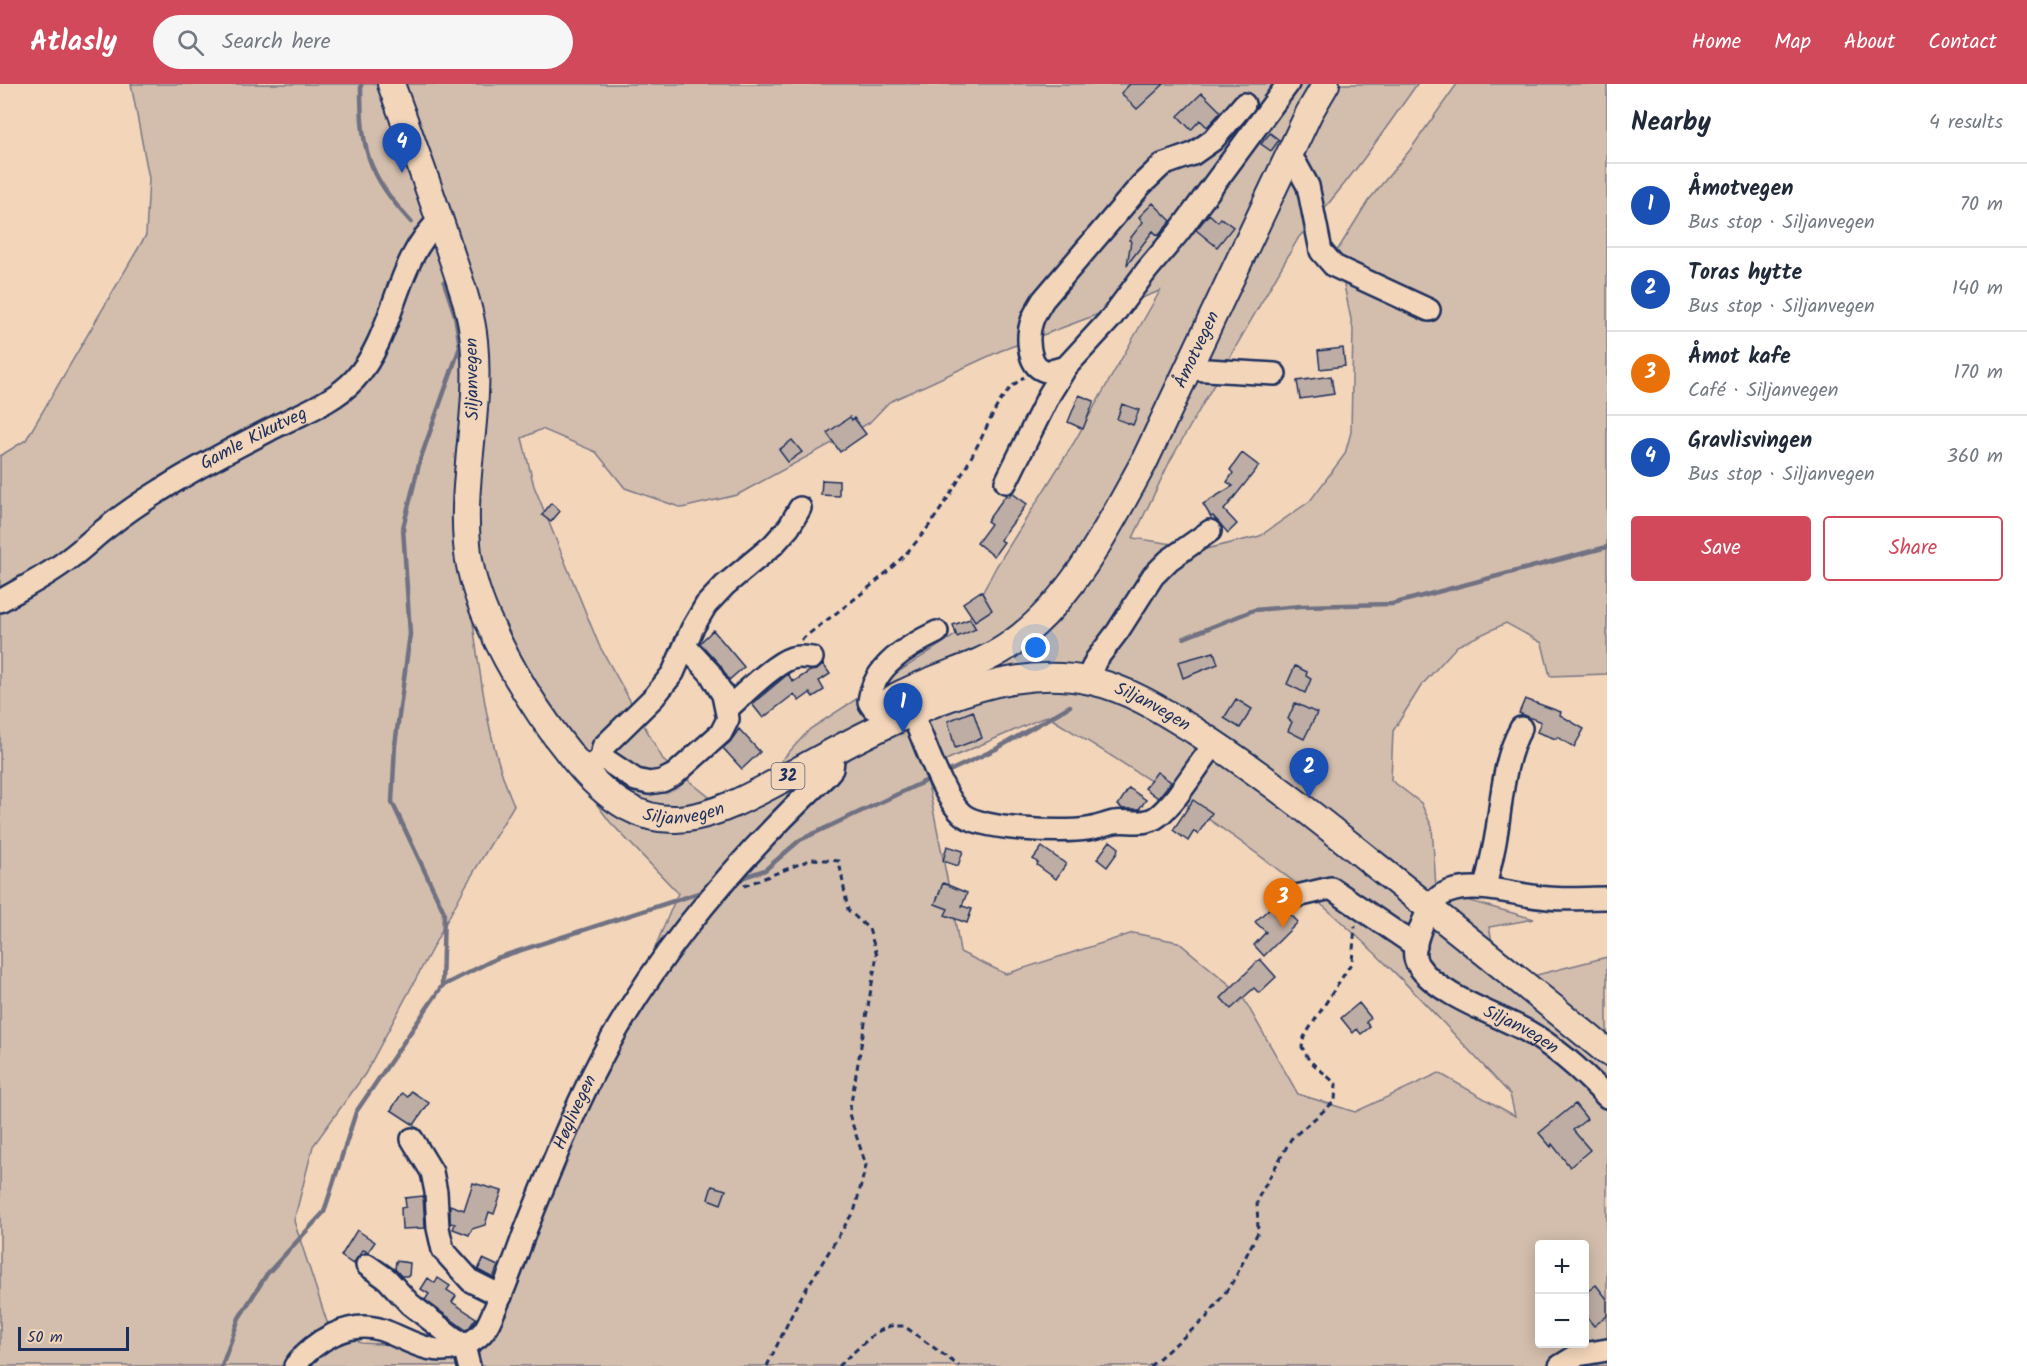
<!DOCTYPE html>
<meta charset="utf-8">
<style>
body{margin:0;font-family:Kalam,sans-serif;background:#f6f6f7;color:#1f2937}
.controls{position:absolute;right:18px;bottom:18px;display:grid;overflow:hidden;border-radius:6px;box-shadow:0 3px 15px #0003}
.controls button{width:54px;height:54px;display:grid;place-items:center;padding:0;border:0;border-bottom:2px solid #e0e1e3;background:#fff;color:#1f2937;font:30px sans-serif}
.scale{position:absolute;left:18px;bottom:15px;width:111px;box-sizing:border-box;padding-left:6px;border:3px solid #1b2f5e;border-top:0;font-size:16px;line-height:21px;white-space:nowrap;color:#1b2f5e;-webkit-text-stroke:4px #f3d6ba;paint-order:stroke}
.you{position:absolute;left:1036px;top:564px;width:21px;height:21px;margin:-15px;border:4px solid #fff;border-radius:50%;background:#1a73e8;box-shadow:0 0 0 9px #1a73e833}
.badge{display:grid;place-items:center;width:39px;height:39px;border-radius:50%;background:#d1495b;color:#fff;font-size:20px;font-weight:700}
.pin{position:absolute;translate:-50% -50px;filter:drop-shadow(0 2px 3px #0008)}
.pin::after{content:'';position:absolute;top:32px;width:21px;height:18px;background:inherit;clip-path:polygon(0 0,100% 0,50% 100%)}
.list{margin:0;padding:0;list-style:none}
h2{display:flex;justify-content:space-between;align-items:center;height:78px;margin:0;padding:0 24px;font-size:26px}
h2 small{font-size:20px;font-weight:400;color:#747a83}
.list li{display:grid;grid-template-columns:39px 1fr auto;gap:18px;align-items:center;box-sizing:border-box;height:84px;padding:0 24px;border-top:2px solid #e0e1e3}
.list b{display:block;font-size:22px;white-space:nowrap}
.list p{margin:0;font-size:20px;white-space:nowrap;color:#747a83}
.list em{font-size:20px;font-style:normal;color:#747a83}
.actions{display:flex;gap:12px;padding:18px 24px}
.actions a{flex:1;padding:14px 0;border:2px solid #d1495b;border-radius:6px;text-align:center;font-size:21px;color:#d1495b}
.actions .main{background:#d1495b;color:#fff}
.icon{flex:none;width:33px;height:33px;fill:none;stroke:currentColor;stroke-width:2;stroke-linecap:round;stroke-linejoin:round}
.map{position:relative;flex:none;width:1607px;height:1282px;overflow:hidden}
header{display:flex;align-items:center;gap:36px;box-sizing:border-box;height:84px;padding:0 30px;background:#d1495b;color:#fff}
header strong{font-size:28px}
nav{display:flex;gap:33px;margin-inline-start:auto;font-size:21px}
.search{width:420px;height:54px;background:#f6f6f7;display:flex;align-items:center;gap:15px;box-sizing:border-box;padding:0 21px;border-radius:33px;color:#747a83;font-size:22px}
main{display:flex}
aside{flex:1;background:#fff}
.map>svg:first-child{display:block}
.green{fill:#d3bead;stroke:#777686;stroke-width:1.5;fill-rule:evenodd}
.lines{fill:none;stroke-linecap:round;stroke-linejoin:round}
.stream{stroke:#707182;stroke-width:4.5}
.building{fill:#beada4;stroke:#1b2f5e;stroke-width:1.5}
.minor-casing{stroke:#1b2f5e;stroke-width:26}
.major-casing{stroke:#1b2f5e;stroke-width:30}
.path{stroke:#1b2f5e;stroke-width:3;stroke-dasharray:6 4.5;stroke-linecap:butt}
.minor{stroke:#f3d6ba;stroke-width:21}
.major{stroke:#f3d6ba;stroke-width:26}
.labels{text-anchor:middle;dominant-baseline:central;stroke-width:6;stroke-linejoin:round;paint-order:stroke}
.shield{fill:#f3d6ba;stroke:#5c617a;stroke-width:1.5}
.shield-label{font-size:16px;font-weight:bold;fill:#1b2f5e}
.street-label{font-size:18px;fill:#1b2f5e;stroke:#f3d6ba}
</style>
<header>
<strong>Atlasly</strong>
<div class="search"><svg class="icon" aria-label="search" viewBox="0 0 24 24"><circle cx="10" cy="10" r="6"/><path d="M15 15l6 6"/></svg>Search here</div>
<nav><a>Home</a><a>Map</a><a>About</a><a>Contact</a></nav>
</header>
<main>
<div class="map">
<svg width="1607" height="1282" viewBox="0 0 1607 1282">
<rect width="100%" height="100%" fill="#f3d6ba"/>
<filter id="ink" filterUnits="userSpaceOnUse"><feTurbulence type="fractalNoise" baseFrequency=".0167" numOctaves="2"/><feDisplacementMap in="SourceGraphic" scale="12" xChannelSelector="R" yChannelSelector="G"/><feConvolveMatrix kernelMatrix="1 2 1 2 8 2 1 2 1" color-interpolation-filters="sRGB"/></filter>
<g filter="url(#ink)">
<path class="green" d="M131,0H1417C1380,53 1343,106 1299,153L1170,377L1133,454L1206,465L1260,452L1310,417L1345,370L1351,348L1353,245L1337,167L1368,117L1410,66L1457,0H1607V590L1550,592L1542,559L1506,539L1457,562L1421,602L1393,647L1391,696L1421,719L1432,743L1436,803L1470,817L1534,835L1489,843L1495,872L1529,893L1607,873V1282H0V372L26,356L146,151L149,94ZM1160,207L1073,360L996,483L963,546L810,645L732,731L664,677L599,561L534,402L522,354L542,345L596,368L625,404L682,424L737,411L869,339L889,318L1000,267ZM467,496L559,669L610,738L678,809L602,989L587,1008L479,1234L443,1263L361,1259L327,1238L294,1137L313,1062L365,990L466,801L514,721C484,654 478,568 467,496ZM1047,632C1137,688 1228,743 1310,811C1383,871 1445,941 1510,1010L1515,1032L1439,989L1355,1028L1298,1010L1241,910L1178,858L1133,849L1006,890L960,868L954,829L925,685ZM1540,1160H1584V1260H1540Z"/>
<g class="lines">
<path class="stream" d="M361,0C361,65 366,88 411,138
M444,198L455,231L460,263L420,376L403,444L410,550L395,661L392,718L444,828L442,902L497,874L708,806
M1184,554L1254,526L1301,522L1392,520L1607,463
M945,689L996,665L1070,622
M735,796L765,786L800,756L934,693
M222,1282L239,1234L267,1190L324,1128L356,1028L442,902"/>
</g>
<path class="building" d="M1130,0H1164L1137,25L1121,9Z
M1202,9L1221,28L1207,43L1200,36L1191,46L1178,32Z
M1270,49L1279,56L1271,67L1261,60Z
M1153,119L1171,137L1158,152L1153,147L1127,181L1131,157L1129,156L1143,138L1139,133Z
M1209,130L1218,138L1221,134L1233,143L1217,163L1196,146Z
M1343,264L1345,282L1320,285L1318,267Z
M1331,292L1334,310L1300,315L1297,297Z
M1079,311L1094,317L1083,345L1068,338Z
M1122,320L1139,326L1133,341L1117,335Z
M850,333L852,336L854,334L866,350L840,368L827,349Z
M792,356L802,368L788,378L779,366Z
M1242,369L1259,382L1224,426L1237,440L1228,449L1213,432L1211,433L1203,420L1233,402L1227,398L1233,389L1230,386Z
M822,396L839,397V412L821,411Z
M1012,409L1027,420L1000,456L1004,458L994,472L977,459L991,440L987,437L1006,411L1009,413Z
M551,419L560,427L551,438L542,431Z
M981,507L992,526L975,537L963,519Z
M970,535L976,545L957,553L953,541Z
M713,546L744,583L729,596L720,581L700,559Z
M1214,568L1218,580L1183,594L1178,578Z
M823,580L830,590L819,597L824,606L813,613L810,609L799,617L794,610L763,634L752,620L788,590L793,598L810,587L817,586Z
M1295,582L1307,588L1306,592L1311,595L1305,609L1287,600Z
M1236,615L1252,625L1240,644L1224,634Z
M1525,615L1561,628L1560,631L1584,645L1574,663L1557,653L1556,655L1537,648L1541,638L1519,629Z
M1295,619L1317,629L1304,655L1288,647L1292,638L1288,635Z
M973,627L982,654L955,664L948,637Z
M739,645L760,668L742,685L723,664L730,658Z
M1157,688L1171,698L1158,714L1145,704Z
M1129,704L1146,716L1139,725H1123L1118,721Z
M1193,716L1212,729L1198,750L1194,747L1188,757L1173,746Z
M1110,757L1118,763L1117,769L1107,783L1097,775Z
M947,762L963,767L958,782L943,777Z
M1042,763L1066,780L1056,795L1037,781L1038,779L1033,775Z
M943,799L967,809L962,822L972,825L967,839L945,831L948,825L935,820Z
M1277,817L1298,838L1264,872L1254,861L1266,848L1255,838Z
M1260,875L1276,893L1259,909L1254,904L1231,925L1221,914Z
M1359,919L1371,934L1366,938L1370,943L1361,950L1357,945L1353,949L1341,934Z
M411,1007L429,1019L414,1041L391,1026L402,1009L408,1013Z
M1575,1020L1587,1035L1573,1046L1590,1066L1570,1083L1552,1060L1551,1063L1539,1049Z
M473,1099L502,1107L494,1130L489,1128L485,1141L472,1145L469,1151L453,1145L455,1140L450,1139V1121L464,1126Z
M712,1102L726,1106L721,1120L708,1115Z
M423,1112L425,1144L402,1145L401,1124L406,1123L405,1114Z
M357,1146L375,1158L368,1168L363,1166L353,1180L341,1172Z
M483,1175L498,1182L493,1194L478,1186Z
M396,1177L410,1179L409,1192H401L395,1185Z
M428,1194L435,1199L438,1194L450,1202L447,1206L456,1212L452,1218L476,1234L469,1244L466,1246L425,1216L429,1210L421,1205Z
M1596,1201L1607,1215V1232L1594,1242L1584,1230V1210Z"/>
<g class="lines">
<g class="minor-casing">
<g id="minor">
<path d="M1289,73L1296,80L1308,102L1321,167L1334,182L1429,226"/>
<path d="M1066,283C1060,284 1049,289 1043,286C1027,280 1027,250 1032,237C1034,230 1039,223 1043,216L1141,101L1162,81L1193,70L1213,56L1244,20"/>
<path d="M1190,285L1275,290"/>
<path d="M1006,398L1049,311L1066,283L1111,234L1147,186L1178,149L1288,0"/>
<path id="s1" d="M0,517C24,503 49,491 70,474C84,464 95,452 109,442C125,429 143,417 161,406C198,382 238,362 277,342C303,329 335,317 355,295C396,250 393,178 440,136"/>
<path d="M1087,596L1096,576L1118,547L1153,492L1169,476L1210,447"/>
<path d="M886,624H873L869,618C873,582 908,562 937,548"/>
<path d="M727,625C743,611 773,580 792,574C798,572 805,573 812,574"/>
<path d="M911,628C924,654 942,713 962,730C979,746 1064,749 1087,745C1096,744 1105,740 1114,738C1128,736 1146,742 1158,732C1179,715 1197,681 1215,660"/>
<path d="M601,675L603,663L654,613L673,589L692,545L706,521L725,501L773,461L789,443L800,424"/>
<path d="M590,681L601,675L606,676L636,696L649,699L662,697L674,691L721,649L728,635L723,611L710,589L685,562"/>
<path d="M1485,804C1488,789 1492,774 1495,758C1502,720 1502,678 1521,644"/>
<path d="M1297,812L1331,804L1416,862"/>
<path id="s2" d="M1607,814C1587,814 1567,816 1548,814C1517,812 1479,797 1448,808C1434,813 1429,825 1423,838C1418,851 1410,869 1418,881C1437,911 1496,930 1527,947C1557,964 1583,988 1607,1013"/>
<path d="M412,1055L432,1088L436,1108L438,1144L443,1166L471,1197L501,1212"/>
<path d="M367,1181L387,1195L410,1220L459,1258L465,1266L469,1282"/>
<path id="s3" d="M295,1282C313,1257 350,1235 382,1246C408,1255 430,1273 459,1263C468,1260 476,1256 482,1249C488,1243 491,1233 495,1225C507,1199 516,1172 526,1145C543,1103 560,1060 579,1019C637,891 725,788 826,692L832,685L834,667"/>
<path d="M1560,1282L1578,1271L1607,1266"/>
</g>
</g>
<g class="major-casing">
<g id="major">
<path id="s4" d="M391,0C411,55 431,109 449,164C459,195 471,225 474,257C481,327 461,393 467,460C469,486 477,511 487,534C509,584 539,632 573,674C651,771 709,735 801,685C846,660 892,636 940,617C989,598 1039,586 1091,597C1129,605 1163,627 1195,647C1258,687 1316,733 1374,780C1452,842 1530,904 1607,968"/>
<path id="s5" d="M886,640C884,633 883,626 889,619C894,612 904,609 912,605C943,590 979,582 1008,562C1071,519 1107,445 1143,380L1309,29L1326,0"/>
</g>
</g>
<path class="path" d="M801,556C844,522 892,491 925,447C945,421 961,393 976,364C992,336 996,312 1024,293
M744,802L812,775L839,777L848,826L869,845L877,871L849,1030L866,1081L855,1125L797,1220L767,1282
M838,1282L875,1249L890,1242H904L959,1282
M1150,1282L1206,1234L1233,1198L1258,1148L1257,1116L1291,1055L1335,1017L1336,1000L1309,976L1302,963L1304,953L1352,878L1355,842"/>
<use href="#minor" class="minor"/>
<use href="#major" class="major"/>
</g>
</g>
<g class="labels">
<rect class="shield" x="771.5" y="679" width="33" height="26" rx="4.5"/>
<g class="shield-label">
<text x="788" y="692">32</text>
</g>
<g class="street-label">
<text stroke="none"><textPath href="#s5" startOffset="510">Åmotvegen</textPath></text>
<text transform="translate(473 295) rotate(-91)">Siljanvegen</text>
<text stroke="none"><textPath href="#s1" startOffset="302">Gamle Kikutveg</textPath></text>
<text stroke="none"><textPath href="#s4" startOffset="1352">Siljanvegen</textPath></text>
<text stroke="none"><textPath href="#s4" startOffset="848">Siljanvegen</textPath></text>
<text stroke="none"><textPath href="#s2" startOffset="368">Siljanvegen</textPath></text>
<text stroke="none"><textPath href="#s3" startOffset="448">Høglivegen</textPath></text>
</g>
</g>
</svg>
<div class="controls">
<button>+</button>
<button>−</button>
</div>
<div class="scale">50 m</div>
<div class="you"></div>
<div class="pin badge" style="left:903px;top:649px;background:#1a4fb4">1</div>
<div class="pin badge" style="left:1309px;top:714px;background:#1a4fb4">2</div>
<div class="pin badge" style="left:1283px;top:844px;background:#e8710a">3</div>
<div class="pin badge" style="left:402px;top:89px;background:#1a4fb4">4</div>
</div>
<aside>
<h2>Nearby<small>4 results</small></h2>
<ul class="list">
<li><span class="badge" style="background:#1a4fb4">1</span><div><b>Åmotvegen</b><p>Bus stop · Siljanvegen</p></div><em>70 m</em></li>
<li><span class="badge" style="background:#1a4fb4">2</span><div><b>Toras hytte</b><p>Bus stop · Siljanvegen</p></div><em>140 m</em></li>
<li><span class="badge" style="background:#e8710a">3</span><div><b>Åmot kafe</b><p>Café · Siljanvegen</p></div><em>170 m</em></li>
<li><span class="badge" style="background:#1a4fb4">4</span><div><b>Gravlisvingen</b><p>Bus stop · Siljanvegen</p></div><em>360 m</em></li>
</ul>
<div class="actions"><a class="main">Save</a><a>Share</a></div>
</aside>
</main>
